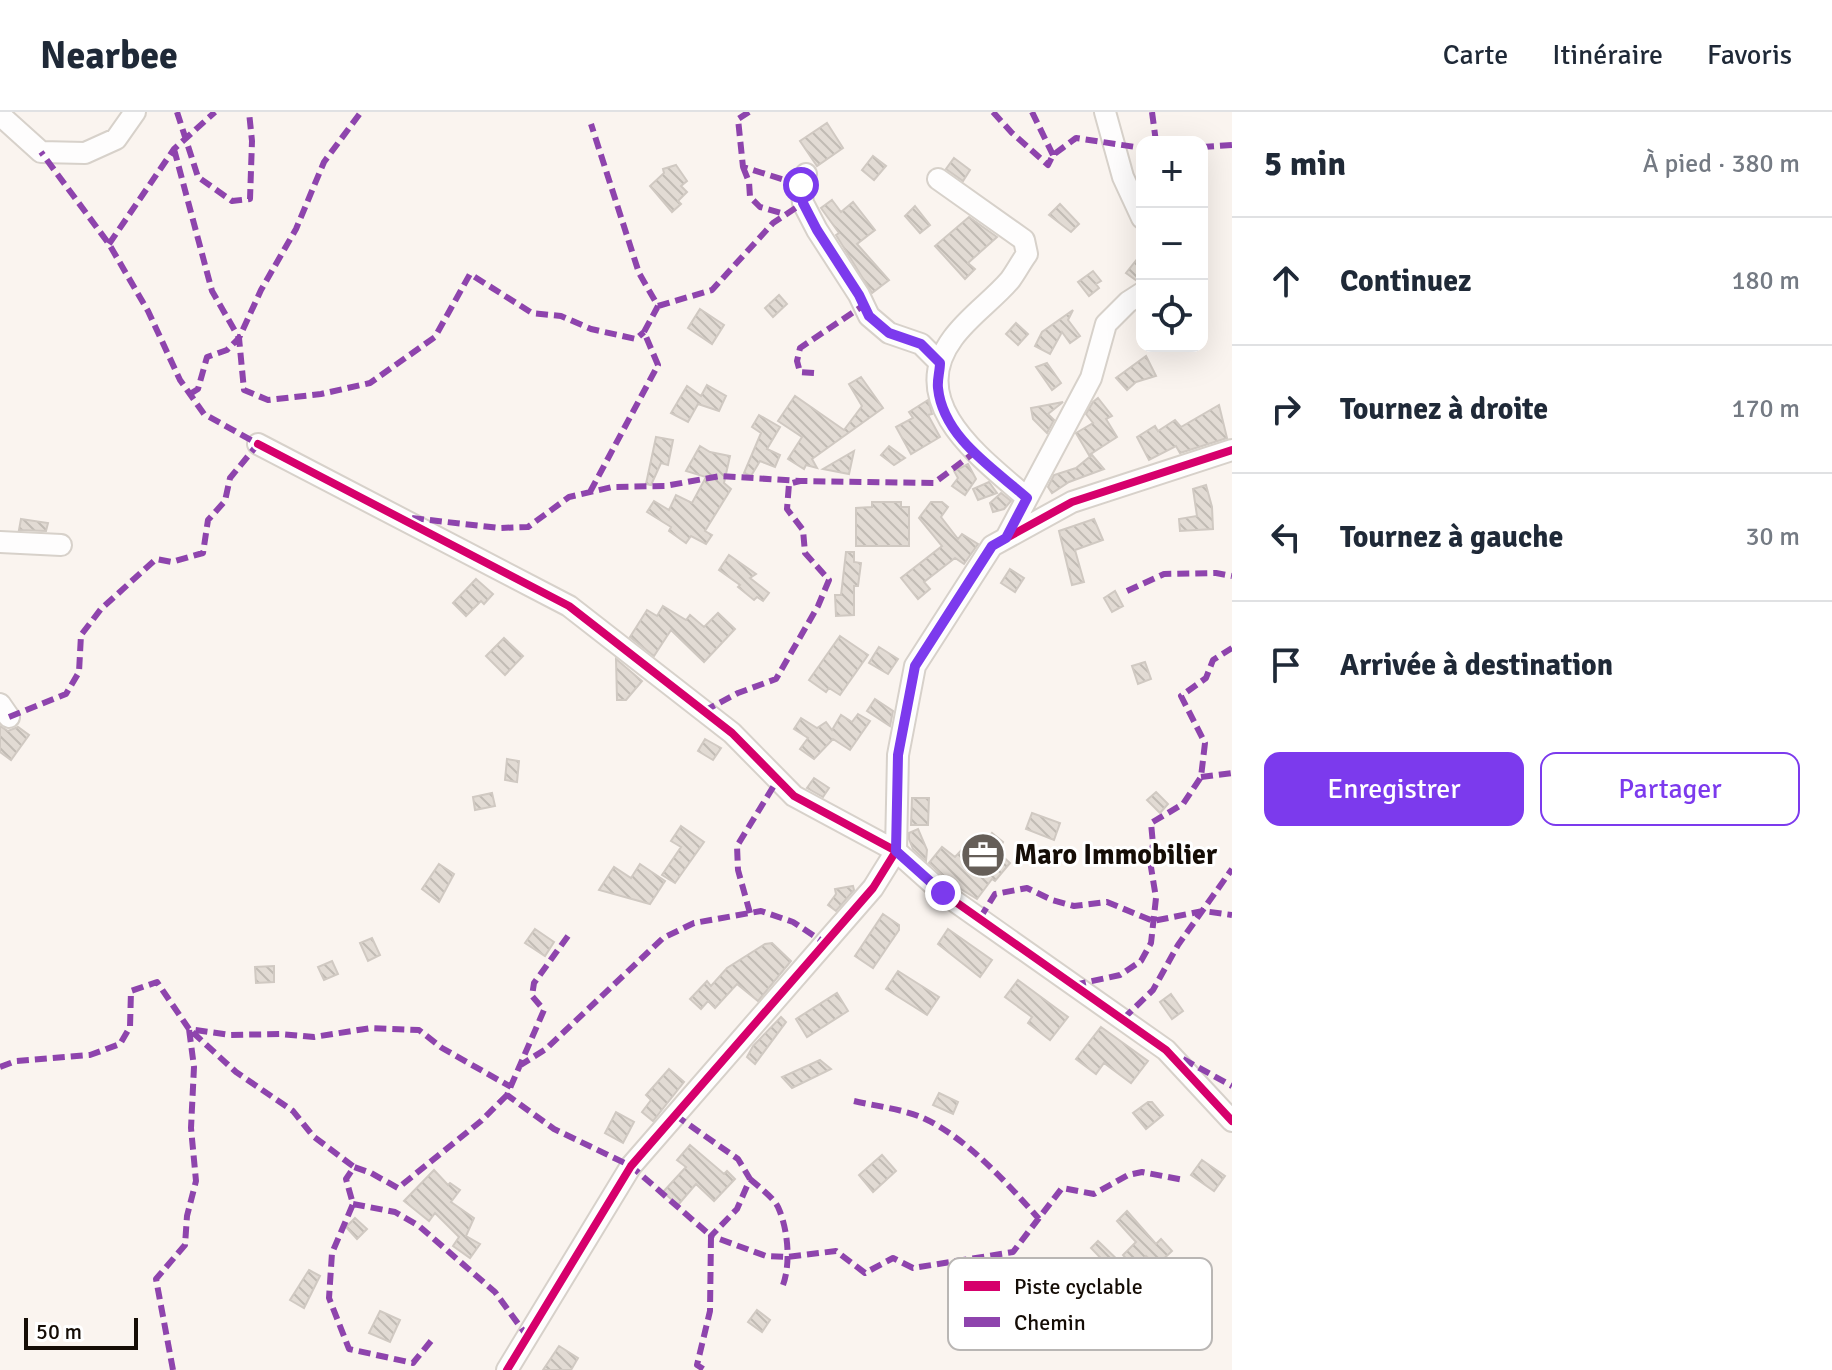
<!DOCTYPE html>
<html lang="fr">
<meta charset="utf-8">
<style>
body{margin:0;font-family:Signika,sans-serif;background:#f6f6f7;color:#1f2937}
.controls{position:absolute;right:24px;top:24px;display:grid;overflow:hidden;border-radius:16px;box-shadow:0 8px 32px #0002}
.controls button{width:72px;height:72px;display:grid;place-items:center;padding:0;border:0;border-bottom:2px solid #e0e1e3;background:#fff;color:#1f2937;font:40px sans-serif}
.scale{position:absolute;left:24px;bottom:20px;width:114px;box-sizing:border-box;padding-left:8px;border:4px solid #150d06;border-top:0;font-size:22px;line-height:28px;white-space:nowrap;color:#150d06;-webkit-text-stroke:6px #fff;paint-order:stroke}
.stop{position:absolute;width:24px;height:24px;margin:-18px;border:6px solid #7c3aed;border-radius:50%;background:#fff}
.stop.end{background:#7c3aed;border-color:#fff;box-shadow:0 2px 8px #0008}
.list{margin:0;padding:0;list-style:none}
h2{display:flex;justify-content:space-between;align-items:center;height:104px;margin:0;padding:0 32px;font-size:34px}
h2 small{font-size:26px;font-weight:400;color:#747a83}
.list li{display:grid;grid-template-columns:52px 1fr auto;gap:24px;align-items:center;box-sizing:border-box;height:128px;padding:0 32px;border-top:2px solid #e0e1e3}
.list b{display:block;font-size:30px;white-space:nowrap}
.list em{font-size:26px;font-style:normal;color:#747a83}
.actions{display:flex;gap:16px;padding:24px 32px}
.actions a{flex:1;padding:18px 0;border:2px solid #7c3aed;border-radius:16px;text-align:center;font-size:28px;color:#7c3aed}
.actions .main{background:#7c3aed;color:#fff}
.icon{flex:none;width:44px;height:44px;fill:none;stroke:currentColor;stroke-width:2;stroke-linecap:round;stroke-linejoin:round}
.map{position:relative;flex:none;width:1232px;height:1258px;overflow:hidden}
header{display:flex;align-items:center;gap:48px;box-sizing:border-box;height:112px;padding:0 40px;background:#fff;border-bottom:2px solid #e0e1e3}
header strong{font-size:38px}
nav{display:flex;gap:44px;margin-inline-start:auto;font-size:28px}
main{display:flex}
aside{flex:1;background:#fff}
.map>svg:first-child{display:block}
.building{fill:url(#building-back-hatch);stroke:#d0c9c2;stroke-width:2}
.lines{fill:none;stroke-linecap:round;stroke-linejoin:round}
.minor-casing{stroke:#d7d1ca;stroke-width:24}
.minor{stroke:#fefdfd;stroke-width:20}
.quiet{stroke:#8e44ad;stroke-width:6;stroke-dasharray:12 6;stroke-linecap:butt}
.cycleway-casing{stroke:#fff;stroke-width:13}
.cycleway{stroke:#d6006c;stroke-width:8}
.route{stroke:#7c3aed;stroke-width:10}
.labels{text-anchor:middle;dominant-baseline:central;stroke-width:6;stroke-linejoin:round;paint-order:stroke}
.poi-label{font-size:28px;font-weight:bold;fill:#150d06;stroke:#fff;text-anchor:start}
.key{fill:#fff;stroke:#b9b6b4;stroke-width:2}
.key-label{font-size:22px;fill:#150d06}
</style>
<header>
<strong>Nearbee</strong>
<nav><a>Carte</a><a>Itinéraire</a><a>Favoris</a></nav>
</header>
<main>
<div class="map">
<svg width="1232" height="1258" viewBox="0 0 1232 1258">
<defs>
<pattern id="building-back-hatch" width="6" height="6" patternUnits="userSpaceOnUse" patternTransform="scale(2)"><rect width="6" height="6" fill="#e2dbd4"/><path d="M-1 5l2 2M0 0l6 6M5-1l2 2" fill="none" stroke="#c1bbb4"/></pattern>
</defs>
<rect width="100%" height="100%" fill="#faf4ef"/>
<path class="building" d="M827,11L843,36L817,54L800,29Z
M873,44L886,54L874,68L862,58Z
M954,46L970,58L963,69L946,57Z
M676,53L687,69L681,74L687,80L678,89L681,92L672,100L650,74L664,61L663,57Z
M832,88L841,100L853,90L875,118L857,132L889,168L872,181L836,123L839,121L821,96Z
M1060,92L1079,112L1071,120L1049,103Z
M915,94L930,113L920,121L905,104Z
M969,105L997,125L968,151L975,157L965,167L935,134Z
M1142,141V168L1137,169L1126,161Z
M1093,159L1101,169L1096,172L1099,176L1089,184L1078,170Z
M779,183L787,192L773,205L765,196Z
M700,197L724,213L712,232L688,216Z
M1073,198L1068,208L1080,224L1070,231L1062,220L1050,242L1035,234L1042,220Z
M1016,211L1028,222L1018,233L1006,222Z
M1146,244L1156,264L1136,270L1127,278L1116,266Z
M1047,251L1061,271L1052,278L1036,255Z
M861,265L883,296L812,347L817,356L806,353L804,357L788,347L802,325L778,309L795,284L844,318L862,294L849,272Z
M707,273L726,284L719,299L698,292L688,310L671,301L687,274L701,284Z
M1098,286L1112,304L1106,307L1117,325L1089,343L1076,321L1093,311L1086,302L1093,290Z
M928,288L932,302L928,303L940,325L911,342L896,315L913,306L909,300Z
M1063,290L1048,302L1054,308L1047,321L1033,307L1031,296Z
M1219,293L1227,326L1180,341L1176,334L1149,348L1137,325L1155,314L1158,319L1175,308L1181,315Z
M759,303L780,315L767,337L780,343L775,355L760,349L751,364L744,361L761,321L752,315Z
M656,325L673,328L668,353L661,351L651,373L646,372Z
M700,334L710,340L730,344L724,371L731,377L705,419L712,423L706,432L691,424L686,431L669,419L671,415L647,400L654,389L669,398L676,383L692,391L706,365L686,359Z
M889,334L905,346L894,353L881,343Z
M854,339L849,362L823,357Z
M1092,343L1104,357L1069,370L1052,381L1048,375L1054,363L1076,356Z
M968,352L976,367L965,383L952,374L958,366L954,359Z
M989,370L997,381L978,388L973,377Z
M1206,373L1212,395L1213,417L1180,419L1179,407L1197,404L1193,377Z
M1001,381L1011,389L1004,397L993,400L990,391Z
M872,390H901V395H909V434H856V396L872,395Z
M931,390H942L948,395L941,405L958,427L962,422L978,432L964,452L955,446L924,470L930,477L918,487L901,466L942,434L919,406Z
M21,407L48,411L46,419L19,418Z
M1094,407L1103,428L1075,438L1084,470L1072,473L1059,419Z
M846,440H854V450L861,451L858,474H854V503L836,504L835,483H841Z
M729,443L756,462L750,466L769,481L763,489L757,485L754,488L738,475L740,473L719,458Z
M1010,457L1024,466L1015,480L1001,471Z
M476,467L493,482L484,492L481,489L466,504L453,491Z
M1115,479L1123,494L1112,500L1104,486Z
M663,494L686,508L690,503L704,515L718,501L735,517L704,550L671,518L654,544L630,525L647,498L657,504Z
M840,524L868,543L840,583L829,576L826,580L809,568Z
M504,526L523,544L505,563L486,544Z
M879,535L898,547L888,562L869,551Z
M616,547L642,569L626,588H617Z
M1145,550L1151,567L1138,572L1132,554Z
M875,587L893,599L890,614L867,599Z
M858,602L870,609L850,638L833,627L814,647L800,637L808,626L794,617L801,606L817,616L826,610L832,618L841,603L852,610Z
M0,614L8,619L18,615L29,623L11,648L0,640Z
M705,627L721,636L713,648L698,639Z
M507,647L519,649L517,670L505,668Z
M814,666L829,676L823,685L807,676Z
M1156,680L1168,692L1160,701L1147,688Z
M492,681L495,694L475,698L473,685Z
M912,686H929L928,713H911Z
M1032,701L1060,711L1054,728L1026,717Z
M681,714L704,730L675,771L662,763L681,735L671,729Z
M918,717L927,738L926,749L913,737L909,727V721Z
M992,721L1003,730L998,740L1010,751L995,769L992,767L977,787L951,771L929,751L942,735L955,745L968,731L978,739Z
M439,752L454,762L439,790L422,777Z
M640,752L665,769L650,792L599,778L614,755L631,766Z
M853,774L854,778L836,799L828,793L836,782L835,777Z
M883,802L899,813V818L873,856L855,844Z
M535,817L554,830L545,844L525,831Z
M948,817L992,848L980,865L938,832Z
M372,826L380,843L368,849L360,831Z
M772,831L791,849L758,889L737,872L715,896L708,889L701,897L690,887L707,869L711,874L727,856L765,832Z
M332,849L338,862L324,868L318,855Z
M274,854V870L256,871L255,855Z
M898,859L939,885L927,903L886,877Z
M1018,868L1068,905L1050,928L1028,911L1032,905L1005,885Z
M837,881L848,899L807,925L796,907Z
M1171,882L1183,899L1172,907L1160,890Z
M781,905L786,910L755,952L747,945L753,934Z
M1101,915L1148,949L1131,971L1104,951L1096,962L1076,947Z
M820,948L831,957L792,976L782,965Z
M669,957L684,970L653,1009L642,1000L651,988L646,983Z
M939,981L958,990L953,1002L933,993Z
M1148,990H1152L1163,1003L1146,1017L1133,1001Z
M616,1000L634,1010L623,1031L605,1021Z
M690,1033L724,1062L727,1059L735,1067L714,1089L696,1072L678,1093L663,1080L686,1055L677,1048Z
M882,1043L896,1059L873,1080L859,1063Z
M1202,1048L1225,1064L1214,1079L1191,1063Z
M434,1058L448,1073L450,1071L460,1078L451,1090L474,1106L466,1124L480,1132L470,1146L453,1134L459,1125L435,1101L429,1109L404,1089Z
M1127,1099L1156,1132L1161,1127L1172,1139L1156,1154L1146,1144L1134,1156L1123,1143L1136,1130L1117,1109Z
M355,1106L367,1117L357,1127L346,1115Z
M1098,1129L1124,1154L1116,1162L1091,1136Z
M309,1158L320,1164L304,1196L290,1188Z
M757,1198L770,1208L762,1220L748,1210Z
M380,1199L400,1208L390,1230L369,1221Z
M559,1234L578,1246L571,1258H543Z"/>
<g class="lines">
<g class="minor-casing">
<path id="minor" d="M1105,0L1123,65L1142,106
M0,3L41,40L85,41L116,27L135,0
M806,62L801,73L803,91L817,118L859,183L869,204L889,221L921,232L940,251
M938,67L1024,128L1027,142C1021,150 1016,160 1010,168C993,188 969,204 953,226C904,292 983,347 1027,386
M258,332L569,494L732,621L794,684L896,739L943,781L1166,938L1232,1009
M1006,426L1091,266L1106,212L1128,190L1142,181
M0,430L61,433
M0,592L9,605
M507,1258L631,1054L873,776L896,739L898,643L915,554L992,434L1072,390L1232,338"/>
</g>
<use href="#minor" class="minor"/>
<path class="quiet" d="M177,0L198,65L232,89L250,87L252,29L249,0
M749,0L738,7L743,55L801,73
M993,0L1012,21L1048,53L1053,43L1076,26L1142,36
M1032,0L1053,43
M1152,0L1156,30
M1202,35L1232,33
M174,37L212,179L239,226L244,278L268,288L321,282L370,271L435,225L470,162L532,201L561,204L591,217L636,227L644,220
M743,55L749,70L750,85L760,95L785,102
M109,132L174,37L215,0
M658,194L712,178L773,111L803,91
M814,261L800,260L797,249L800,236L864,193
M190,282L198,277L207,245L227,238L239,226L261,178L296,117L324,50L361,0
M590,380L658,253L644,220L658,194L639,161L591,12
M412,406L499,416L528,415L569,385L612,375L665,374L720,364L800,369L934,371L975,340
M1127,479L1164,462L1216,461L1232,464
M704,599L738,581L776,567L818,494L829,468L805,441L803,418L787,397L789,372L800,369
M9,605L66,582L79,560L81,523L101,497L156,447L172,450L203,441L208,408L225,389L230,366L258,332L204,302L180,268L148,199L109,132L41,40
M1201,665L1232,661
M750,801L738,758L737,734L778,667
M980,806L995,782L1027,776L1052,788L1074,794L1107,790L1153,809L1203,799L1232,803
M568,824L534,871L532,884L544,898L507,983L554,1017L631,1054L711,1124L710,1199L697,1253L705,1258
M1074,873L1120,863L1141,849L1151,831L1156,786L1150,749L1153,732L1151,711L1183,692L1201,665L1205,631L1181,584L1206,566L1213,548L1232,536
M1123,907L1153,878L1178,833L1232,757
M1183,947L1232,974
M519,954L546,937L663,826L694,811L761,799L793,810L825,831
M0,955L16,949L90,943L120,932L130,915L131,879L157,870L189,917L230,923L280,922L314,925L371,916L419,918L442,936L511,975
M854,989C876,994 901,997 921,1005C965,1024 1008,1072 1039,1107
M675,1003L738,1047L750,1067L737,1097L711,1124L766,1144L787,1145L836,1139L865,1161L893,1146L913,1156L1013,1140L1062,1076L1094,1082L1128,1063L1142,1060L1184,1068
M750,1067C759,1075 773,1085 778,1095C788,1117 791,1151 783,1173
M353,1092L395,1100L419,1114L495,1180L527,1224
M431,1229L413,1251L349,1237L329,1186L332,1141L353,1092L346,1067L354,1055L371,1061L398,1076L481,1009L507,983
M173,1258L156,1167L185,1133L187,1104L196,1069L191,1016L194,955L189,917L236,960L293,999L313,1024L354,1055"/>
<g class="cycleway-casing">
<path id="cycleway" d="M258,332L569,494L732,621L794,684L896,739L943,781L1166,938L1232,1009
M507,1258L631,1054L873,776L896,739L898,643L915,554L992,434L1072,390L1232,338"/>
</g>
<use href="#cycleway" class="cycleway"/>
</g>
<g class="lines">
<path class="route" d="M801,73L803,91L817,118L859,183L869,204L889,221L921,232L940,251C940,259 937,268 938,276C943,325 993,356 1027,386L1006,426L992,434L915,554L898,643L896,739L943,781"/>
</g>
<defs>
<g id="office-disc" transform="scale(2.3)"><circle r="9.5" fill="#655e58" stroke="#fff"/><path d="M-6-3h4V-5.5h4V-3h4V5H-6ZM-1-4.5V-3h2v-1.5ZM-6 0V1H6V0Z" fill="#fff"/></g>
</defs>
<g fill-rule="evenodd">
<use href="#office-disc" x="983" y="743"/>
</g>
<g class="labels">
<g class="poi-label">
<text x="1014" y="743">Maro Immobilier</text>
</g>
</g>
<rect x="948" y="1146" width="264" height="92" rx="12" class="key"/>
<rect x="964" y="1169" width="36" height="10" fill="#d6006c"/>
<rect x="964" y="1205" width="36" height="10" fill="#8e44ad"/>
<g class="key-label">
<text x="1014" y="1182">Piste cyclable</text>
<text x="1014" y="1218">Chemin</text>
</g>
</svg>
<div class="controls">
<button>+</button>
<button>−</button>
<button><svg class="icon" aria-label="locate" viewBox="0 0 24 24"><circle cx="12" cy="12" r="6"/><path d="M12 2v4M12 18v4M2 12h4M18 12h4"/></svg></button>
</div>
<div class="scale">50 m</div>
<div class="stop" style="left:801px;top:73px"></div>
<div class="stop end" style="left:943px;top:781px"></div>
</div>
<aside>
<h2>5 min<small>À pied · 380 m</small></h2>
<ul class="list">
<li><svg class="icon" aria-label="ahead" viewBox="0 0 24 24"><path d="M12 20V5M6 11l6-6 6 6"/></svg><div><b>Continuez</b></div><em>180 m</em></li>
<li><svg class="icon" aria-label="right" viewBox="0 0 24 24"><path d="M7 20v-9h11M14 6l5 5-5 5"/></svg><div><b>Tournez à droite</b></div><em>170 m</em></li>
<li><svg class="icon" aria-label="left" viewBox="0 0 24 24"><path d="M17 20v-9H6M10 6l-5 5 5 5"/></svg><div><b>Tournez à gauche</b></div><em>30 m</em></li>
<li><svg class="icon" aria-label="arrive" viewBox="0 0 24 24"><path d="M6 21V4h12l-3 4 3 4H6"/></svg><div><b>Arrivée à destination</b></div></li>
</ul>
<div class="actions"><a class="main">Enregistrer</a><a>Partager</a></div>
</aside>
</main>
